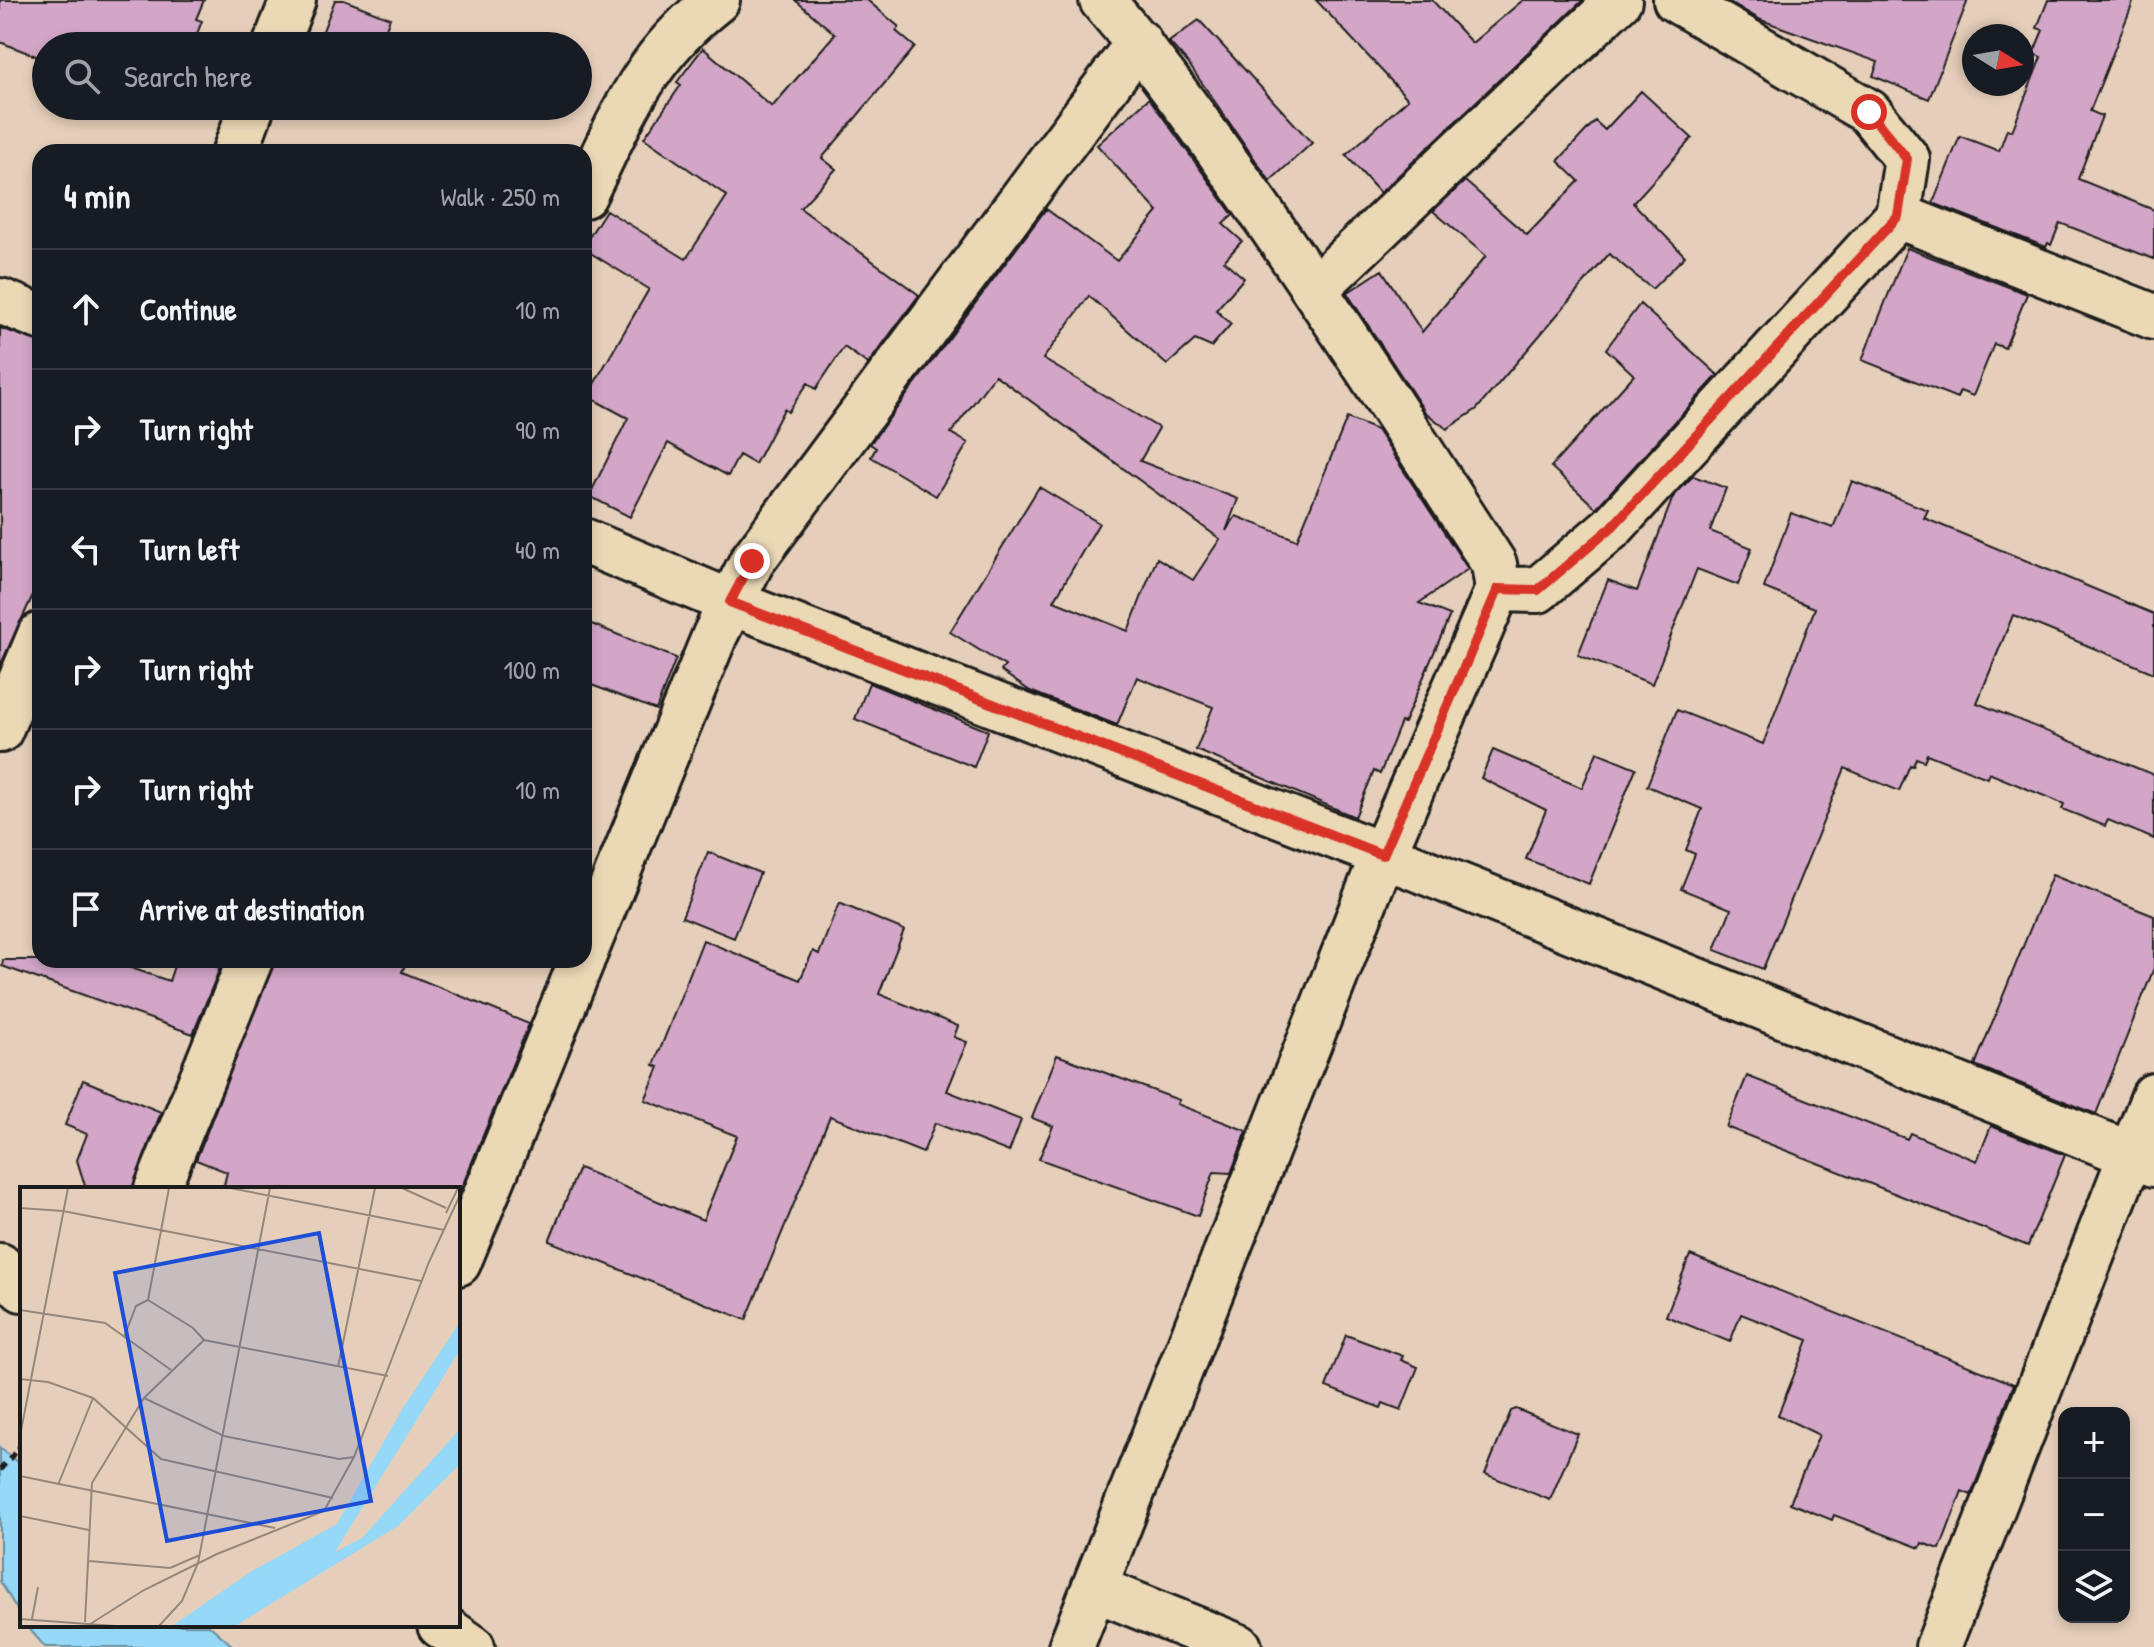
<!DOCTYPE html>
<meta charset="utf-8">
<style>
body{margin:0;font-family:"Patrick Hand",sans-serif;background:#242831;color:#f1f3f6}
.controls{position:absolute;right:24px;bottom:24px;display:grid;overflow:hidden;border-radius:16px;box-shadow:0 4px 12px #0003}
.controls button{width:72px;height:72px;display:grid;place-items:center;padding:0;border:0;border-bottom:2px solid #363941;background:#171b24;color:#f1f3f6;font:40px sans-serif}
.compass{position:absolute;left:1962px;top:24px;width:72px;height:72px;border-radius:50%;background:#171b24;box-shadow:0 4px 12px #0003;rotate:101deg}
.stop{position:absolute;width:24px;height:24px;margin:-18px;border:6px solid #d93025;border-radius:50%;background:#fff}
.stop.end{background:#d93025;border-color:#fff;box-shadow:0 2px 8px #0008}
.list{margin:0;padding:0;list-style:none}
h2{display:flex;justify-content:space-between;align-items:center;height:104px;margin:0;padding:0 32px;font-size:34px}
h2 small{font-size:26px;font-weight:400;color:#9ea1a6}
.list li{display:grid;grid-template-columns:52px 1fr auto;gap:24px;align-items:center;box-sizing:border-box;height:120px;padding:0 32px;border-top:2px solid #363941}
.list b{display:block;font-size:30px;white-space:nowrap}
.list em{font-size:26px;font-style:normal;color:#9ea1a6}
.icon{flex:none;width:44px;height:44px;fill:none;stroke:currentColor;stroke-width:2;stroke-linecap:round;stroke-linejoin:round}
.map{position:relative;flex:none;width:2154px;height:1647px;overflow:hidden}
.search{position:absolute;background:#171b24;box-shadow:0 4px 12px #0003;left:32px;top:32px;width:560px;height:88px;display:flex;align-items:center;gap:20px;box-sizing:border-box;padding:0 28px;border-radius:44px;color:#9ea1a6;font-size:30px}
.panel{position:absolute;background:#171b24;box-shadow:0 4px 12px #0003;left:32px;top:144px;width:560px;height:824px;border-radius:24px}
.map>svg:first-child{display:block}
.water{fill:#96d8f7;stroke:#658d9f;stroke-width:2}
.building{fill:#d3a6c8;stroke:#1c1c1c;stroke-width:2}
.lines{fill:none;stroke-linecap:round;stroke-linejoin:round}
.minor-casing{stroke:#1c1c1c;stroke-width:50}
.path{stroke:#1c1c1c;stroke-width:5;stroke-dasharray:8 6;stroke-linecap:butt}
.minor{stroke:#ebd9b6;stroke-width:44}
.route{stroke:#d93025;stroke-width:10}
.inset-road{fill:none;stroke:#95877b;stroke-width:2}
.view{fill:#1d4ed8;fill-opacity:0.15;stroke:#1d4ed8;stroke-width:4}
.inset-edge{fill:none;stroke:#1c1c1c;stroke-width:4}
</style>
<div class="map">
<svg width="2154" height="1647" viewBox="0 0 2154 1647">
<rect width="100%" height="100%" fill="#e6cfba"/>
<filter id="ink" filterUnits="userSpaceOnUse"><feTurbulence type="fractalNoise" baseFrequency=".0125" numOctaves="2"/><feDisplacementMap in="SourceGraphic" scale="16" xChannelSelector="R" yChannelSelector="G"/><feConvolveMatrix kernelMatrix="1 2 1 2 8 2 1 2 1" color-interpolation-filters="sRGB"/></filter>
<g filter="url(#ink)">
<path class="water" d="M0,1448L22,1466V1618L0,1581Z
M26,1625H209L234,1647H45Z"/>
<path class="building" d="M0,0H204L196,19L202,21L192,46H46V60L0,42Z
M335,0H344L390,18L379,46H317Z
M795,0H867L899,27L896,31L915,47L822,158L836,169L800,208L919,295L868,364L844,347L816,389L808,383L788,412L784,409L755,464L739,455L728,476L668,443L630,517L589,496L628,418L587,396L649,289L584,249V245L606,210L686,259L727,196L644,138L681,85L677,82L703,48L772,107L835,34Z
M1316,0H1432L1472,43L1523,0H1583L1380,193L1346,155L1408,99Z
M1726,0H1968L1929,99L1873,76L1878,62L1761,20Z
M2048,0H2134L2090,111L2102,116L2078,179L2154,210V259L2060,223L2051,245L2048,243L2046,247L1933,203L1960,136L1999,151L2007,129L2012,131L2041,57L2033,54L2043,30L2037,28Z
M1199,20L1312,143L1270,181L1188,63L1169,42Z
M1641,91L1692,138L1633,203L1685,256L1652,289L1609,254L1477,409L1447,429L1425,412L1347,293L1382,270L1422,332L1486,256L1433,211L1465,181L1527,235L1579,181L1558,161L1595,121L1605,130Z
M1149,98L1233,215L1223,224L1242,241L1224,261L1244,278L1216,310L1231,324L1211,347L1195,340L1167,365L1089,296L1043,359L1159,428L1140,461L1238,499L1226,531L1236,516L1297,540L1347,418L1377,430L1468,569L1419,603L1450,615L1404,723L1401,722L1380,774L1374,771L1355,817L1196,750L1213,707L1137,677L1117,725L1030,691L1001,671L1005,666L950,632L1039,487L1099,523L1054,601L1128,631L1157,558L1193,580L1220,539L995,375L951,433L968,443L936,496L871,457L876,448L870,444L1046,209L1117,261L1158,212L1097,145Z
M1907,248L2027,294L2005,348L1994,344L1973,396L1960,391L1957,398L1862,360Z
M1640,304L1718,375L1596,508L1551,467L1634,375L1606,349Z
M0,328L40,342V580L0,666Z
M1693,476L1726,488L1710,531L1752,548L1738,585L1697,569L1652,684L1578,655L1608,580L1637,591L1673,497Z
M1852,481L1928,510L1924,518L2154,614V673L2013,615L1977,703L2154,775V839L2108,820L2105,826L2062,809L2064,804L1989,773L1987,778L1927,754L1924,761L1916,758L1913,766L1910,765L1899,791L1845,768L1763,969L1715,950L1731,909L1681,889L1695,854L1686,850L1702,809L1647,786L1677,710L1763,744L1815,608L1764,588L1791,513L1833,528Z
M584,621L676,658L656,710L584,682Z
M869,683L988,731L974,767L855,719Z
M1493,750L1582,788L1597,752L1636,768L1589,884L1526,859L1546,810L1481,778Z
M708,852L760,873L734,938L682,917Z
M2052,875L2154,916V968L2096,1114L1975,1065Z
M839,903L904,930L879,994L958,1026L954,1037L967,1042L947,1091L1021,1120L1009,1152L935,1123L923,1153L830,1116L746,1320L549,1241L579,1168L703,1220L737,1136L645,1100L659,1067L654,1065L703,940L800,980L813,951L819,954Z
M3,960H108L169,981L176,960H199L220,968L193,1034L2,966Z
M274,960H407L402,972L529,1024L461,1189H223L227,1172L196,1160Z
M1057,1055L1179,1100L1177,1104L1247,1131L1231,1173L1214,1172L1198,1216L1039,1159L1053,1126L1032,1118Z
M1747,1076L1907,1139L1910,1133L1977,1161L1991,1126L2065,1155L2028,1246L1726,1127Z
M83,1080L161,1112L132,1189H86L77,1160L87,1134L65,1125Z
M1690,1255L2014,1384L1971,1495L1962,1491L1940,1549L1922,1543L1920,1548L1834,1515L1832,1520L1790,1503L1819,1435L1778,1415L1808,1340L1741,1314L1730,1342L1666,1316Z
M1346,1335L1403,1356L1401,1360L1418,1367L1401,1410L1383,1403L1381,1408L1326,1387Z
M1516,1409L1578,1434L1550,1500L1485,1474L1511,1411Z"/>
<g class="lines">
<g class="minor-casing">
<path id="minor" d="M1102,0C1159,66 1209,137 1259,209C1340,325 1417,445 1494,564L1498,589
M275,46L293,0
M235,152L252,106
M584,195C624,113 643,58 717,0
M1898,216L2154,317
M1315,289L1619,0
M0,301L40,317
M584,541L730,602L1383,855L2154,1164
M0,730L40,635
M584,955L715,635L752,561L1139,42
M157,1189L250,960
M458,1263L582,960
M0,1266L22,1289
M1094,1588L1239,1647
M440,1625L472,1647
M1071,1647L1383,855L1498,589L1538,590L1612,527L1898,216L1907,159L1869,112L1676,0
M1938,1647L2154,1096"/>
</g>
<path class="path" d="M0,1470L22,1444"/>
<use href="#minor" class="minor"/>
</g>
</g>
<g class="lines" filter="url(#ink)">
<path class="route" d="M752,561L730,602L1383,855L1498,589L1538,590L1612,527L1898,216L1907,159L1869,112"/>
</g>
<g transform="translate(20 1187)">
<rect width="440" height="440" fill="#e6cfba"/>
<path d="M440,135V163L315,365L342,351L440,242V277L378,339L215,439H152L232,384L317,337L383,221Z" fill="#96d8f7"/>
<path class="inset-road" d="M210,1L424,43M382,1L426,21M0,21L43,24L401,94M426,26L438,1M128,113L173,141L184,153L368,189M128,113L149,1M0,123L85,136L151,183M104,150L116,119L128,113M318,180L355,1M0,192L28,195L73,211L141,272L313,311M124,211L204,249L319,272L334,270M0,249L48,1M0,289L255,341M38,298L73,211M0,329L69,343M69,374L150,381L180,368M0,432L95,439M12,432L18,400M65,435L72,296L124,211L184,153M67,439L124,403L197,367L304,324L334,270L409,75L440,8M139,439L162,414L178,376L250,1"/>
<path class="view" d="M299,46L351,314L147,354L95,86Z"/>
<rect width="440" height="440" class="inset-edge"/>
</g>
</svg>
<div class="controls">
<button>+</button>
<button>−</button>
<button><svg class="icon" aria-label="layers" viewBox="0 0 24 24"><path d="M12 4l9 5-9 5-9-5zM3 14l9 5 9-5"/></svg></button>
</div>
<svg class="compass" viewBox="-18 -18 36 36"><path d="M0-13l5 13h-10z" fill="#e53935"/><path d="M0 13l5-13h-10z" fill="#9ea1a6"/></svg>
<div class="stop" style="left:1869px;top:112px"></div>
<div class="stop end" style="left:752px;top:561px"></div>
<div class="search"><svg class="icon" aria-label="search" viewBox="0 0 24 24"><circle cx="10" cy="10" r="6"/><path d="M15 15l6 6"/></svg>Search here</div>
<section class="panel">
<h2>4 min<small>Walk · 250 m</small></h2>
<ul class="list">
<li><svg class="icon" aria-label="ahead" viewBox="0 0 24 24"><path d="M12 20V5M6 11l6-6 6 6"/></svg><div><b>Continue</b></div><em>10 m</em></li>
<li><svg class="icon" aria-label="right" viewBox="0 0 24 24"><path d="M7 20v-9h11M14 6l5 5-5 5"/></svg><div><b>Turn right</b></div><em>90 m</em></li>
<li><svg class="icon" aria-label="left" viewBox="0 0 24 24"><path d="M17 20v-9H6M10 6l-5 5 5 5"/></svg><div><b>Turn left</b></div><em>40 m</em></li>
<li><svg class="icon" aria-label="right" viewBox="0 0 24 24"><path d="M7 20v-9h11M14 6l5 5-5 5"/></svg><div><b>Turn right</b></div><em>100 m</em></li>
<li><svg class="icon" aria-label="right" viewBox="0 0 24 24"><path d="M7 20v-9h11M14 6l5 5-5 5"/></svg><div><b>Turn right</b></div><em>10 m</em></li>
<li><svg class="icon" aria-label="arrive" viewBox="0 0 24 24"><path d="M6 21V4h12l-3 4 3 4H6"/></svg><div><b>Arrive at destination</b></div></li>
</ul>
</section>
</div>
